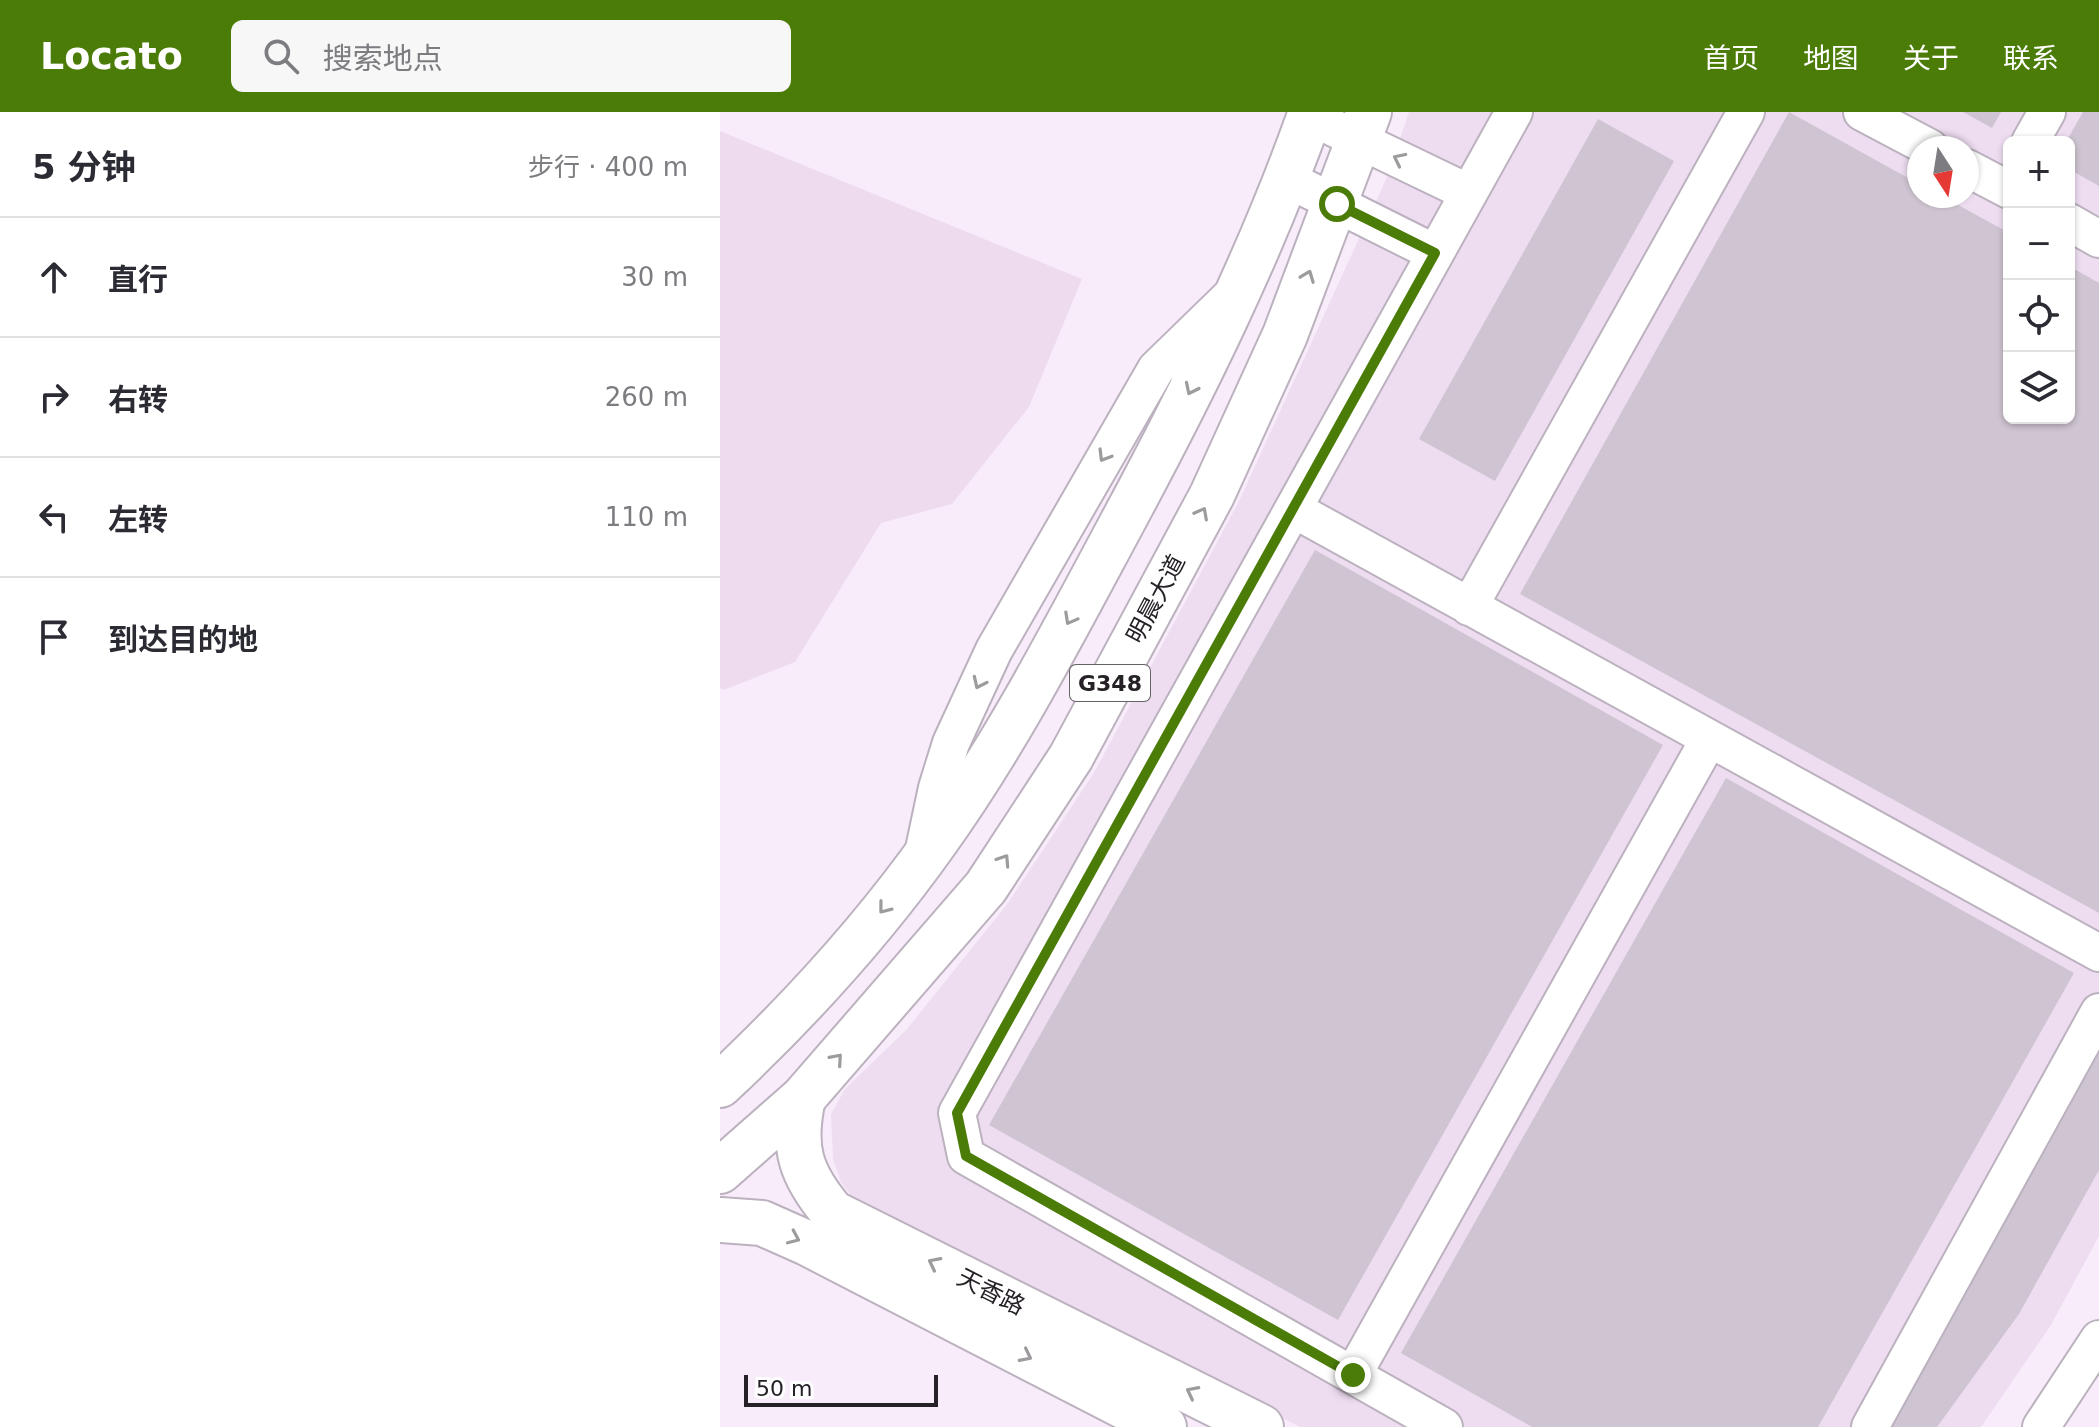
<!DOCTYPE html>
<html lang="zh">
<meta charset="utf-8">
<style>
body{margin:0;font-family:"DejaVu Sans","Noto Sans SC",sans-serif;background:#f7f7f7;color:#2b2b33}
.controls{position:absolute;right:24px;top:24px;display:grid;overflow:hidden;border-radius:12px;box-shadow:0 2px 6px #0004}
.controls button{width:72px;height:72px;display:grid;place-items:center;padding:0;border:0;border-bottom:2px solid #e1e1e2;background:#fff;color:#2b2b33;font:40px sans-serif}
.compass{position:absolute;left:1187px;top:24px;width:72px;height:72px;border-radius:50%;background:#fff;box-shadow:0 2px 6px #0004;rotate:168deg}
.scale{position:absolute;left:24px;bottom:20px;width:194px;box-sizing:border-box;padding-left:8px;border:4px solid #252126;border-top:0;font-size:22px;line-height:28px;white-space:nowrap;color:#252126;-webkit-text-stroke:6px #fefefe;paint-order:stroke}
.stop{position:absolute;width:24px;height:24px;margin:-18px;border:6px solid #4b7c08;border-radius:50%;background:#fff}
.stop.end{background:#4b7c08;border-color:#fff;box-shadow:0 2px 8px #0008}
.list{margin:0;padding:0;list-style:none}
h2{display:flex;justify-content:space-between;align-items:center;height:104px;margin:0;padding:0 32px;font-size:34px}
h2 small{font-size:26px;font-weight:400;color:#7c7c81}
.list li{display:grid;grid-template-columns:52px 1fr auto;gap:24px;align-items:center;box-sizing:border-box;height:120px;padding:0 32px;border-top:2px solid #e1e1e2}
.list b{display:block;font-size:30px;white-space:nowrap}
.list em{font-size:26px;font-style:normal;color:#7c7c81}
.icon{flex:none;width:44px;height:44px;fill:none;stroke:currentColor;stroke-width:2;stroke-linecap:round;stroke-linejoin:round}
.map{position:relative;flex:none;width:1379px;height:1315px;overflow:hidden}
header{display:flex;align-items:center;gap:48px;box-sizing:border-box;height:112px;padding:0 40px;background:#4b7c08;color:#fff}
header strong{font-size:38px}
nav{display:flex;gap:44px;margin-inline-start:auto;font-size:28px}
.search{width:560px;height:72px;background:#f7f7f7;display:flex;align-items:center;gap:20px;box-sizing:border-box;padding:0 28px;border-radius:12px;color:#7c7c81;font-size:30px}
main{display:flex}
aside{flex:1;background:#fff}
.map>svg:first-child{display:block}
.commercial{fill:#eedcee}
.built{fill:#eeddf1;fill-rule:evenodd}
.building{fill:#cfc4d1}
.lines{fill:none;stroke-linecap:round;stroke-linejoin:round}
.minor-casing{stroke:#bcb1be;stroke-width:40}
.major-casing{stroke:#bcb1be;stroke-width:48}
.highway-casing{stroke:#bcb1be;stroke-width:48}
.minor{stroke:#fff;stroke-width:36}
.major{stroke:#fff;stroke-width:44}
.highway{stroke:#fff;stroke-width:44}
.oneway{stroke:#9d9b9d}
.route{stroke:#4b7c08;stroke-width:10}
.labels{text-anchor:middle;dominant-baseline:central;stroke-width:8;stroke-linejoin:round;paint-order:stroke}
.shield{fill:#fefefe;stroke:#666367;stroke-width:2}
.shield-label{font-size:22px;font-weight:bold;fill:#252126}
.street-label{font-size:24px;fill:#252126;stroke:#fefefe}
</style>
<header>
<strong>Locato</strong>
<div class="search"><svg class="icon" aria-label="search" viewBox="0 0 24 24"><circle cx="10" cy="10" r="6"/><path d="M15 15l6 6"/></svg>搜索地点</div>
<nav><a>首页</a><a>地图</a><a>关于</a><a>联系</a></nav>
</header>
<main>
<aside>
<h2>5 分钟<small>步行 · 400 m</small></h2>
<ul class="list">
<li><svg class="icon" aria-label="ahead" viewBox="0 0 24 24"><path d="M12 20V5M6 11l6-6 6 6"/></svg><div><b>直行</b></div><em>30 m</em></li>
<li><svg class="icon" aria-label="right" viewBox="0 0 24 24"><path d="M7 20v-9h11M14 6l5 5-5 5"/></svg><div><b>右转</b></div><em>260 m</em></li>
<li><svg class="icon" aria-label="left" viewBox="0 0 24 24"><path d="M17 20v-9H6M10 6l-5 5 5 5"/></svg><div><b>左转</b></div><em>110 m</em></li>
<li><svg class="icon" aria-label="arrive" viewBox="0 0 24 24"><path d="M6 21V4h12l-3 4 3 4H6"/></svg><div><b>到达目的地</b></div></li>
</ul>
</aside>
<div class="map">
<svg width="1379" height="1315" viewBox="0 0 1379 1315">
<rect width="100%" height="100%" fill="#f8ecfa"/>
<path class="commercial" d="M0,19L362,167L309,295L232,392L161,411L75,550L4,578L0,576Z"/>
<path class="built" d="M689,0H1379V1124L1331,1213L1261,1315H580L141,1097L121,1070L113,1048L111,1002L125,977L187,917L288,791L375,659L519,389L667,65ZM1289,30H1349V306H1289ZM1199,36H1247V84H1199Z"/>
<path class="building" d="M1069,0L1199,72V84H1222L1289,121V306H1349V154L1379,171V801L800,482Z
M1243,0H1281L1272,16Z
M1363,0H1379V74L1349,57V30H1346Z
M878,7L954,49L775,369L699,327Z
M595,438L943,633L618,1208L269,1013Z
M1006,666L1354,861L1098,1315H812L681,1241Z
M1379,941V1058L1299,1202L1217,1315H1172Z"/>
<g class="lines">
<g class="minor-casing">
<path id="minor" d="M1142,0L1210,36
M589,4L749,81
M1310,30L1327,0
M1247,56L1289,78
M565,66L715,141
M1349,110L1379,127
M573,397L1379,841
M749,495L1026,0
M203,742L217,676L231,631L274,538L436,257L510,185
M633,1263L989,627
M724,1315L246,1044L237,1001L794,0
M1150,1315L1379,900
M1321,1315L1379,1227"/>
</g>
<g class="major-casing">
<path id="major" d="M83,986C72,1036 80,1062 113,1101L541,1315
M0,1108L42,1111L87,1131L444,1315"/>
</g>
<g class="highway-casing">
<path id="highway" d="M0,973C79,899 153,818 216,729C287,630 344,519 402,411C473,279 541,142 591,0
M0,1059L83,986L266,775L351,645L492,383L565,223L649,0"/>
</g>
<use href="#minor" class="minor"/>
<use href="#major" class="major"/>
<use href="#highway" class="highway"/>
</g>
<defs><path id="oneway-chevron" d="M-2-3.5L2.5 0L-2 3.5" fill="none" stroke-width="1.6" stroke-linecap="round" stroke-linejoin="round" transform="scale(2)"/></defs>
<g class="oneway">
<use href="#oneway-chevron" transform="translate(679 47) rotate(-154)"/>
<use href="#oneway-chevron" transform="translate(588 164) rotate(-69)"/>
<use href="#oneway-chevron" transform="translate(471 277) rotate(116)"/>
<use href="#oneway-chevron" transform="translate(384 344) rotate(121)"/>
<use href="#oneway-chevron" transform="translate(482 401) rotate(-62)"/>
<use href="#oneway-chevron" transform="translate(350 507) rotate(119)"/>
<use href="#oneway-chevron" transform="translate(259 571) rotate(115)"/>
<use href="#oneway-chevron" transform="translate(284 748) rotate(-57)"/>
<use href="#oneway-chevron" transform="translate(164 796) rotate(128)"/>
<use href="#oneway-chevron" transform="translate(117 947) rotate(-49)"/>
<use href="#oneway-chevron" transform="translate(74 1126) rotate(24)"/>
<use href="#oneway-chevron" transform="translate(214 1151) rotate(-153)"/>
<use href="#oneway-chevron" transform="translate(306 1244) rotate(27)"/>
<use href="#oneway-chevron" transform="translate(472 1280) rotate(-153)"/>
</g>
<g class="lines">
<path class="route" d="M617,92L715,141L237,1001L246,1044L633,1263"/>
</g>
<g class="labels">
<rect class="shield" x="350" y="553" width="80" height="36" rx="6"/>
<g class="shield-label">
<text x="390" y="571">G348</text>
</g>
<g class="street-label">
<text transform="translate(436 487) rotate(-62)">明晨大道</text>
<text transform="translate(271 1180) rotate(27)">天香路</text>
</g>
</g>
</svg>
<div class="controls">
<button>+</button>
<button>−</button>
<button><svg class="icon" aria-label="locate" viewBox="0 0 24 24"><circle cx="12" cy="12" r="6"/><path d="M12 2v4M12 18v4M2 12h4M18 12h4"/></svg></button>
<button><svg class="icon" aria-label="layers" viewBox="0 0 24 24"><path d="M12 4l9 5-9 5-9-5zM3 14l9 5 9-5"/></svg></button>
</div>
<svg class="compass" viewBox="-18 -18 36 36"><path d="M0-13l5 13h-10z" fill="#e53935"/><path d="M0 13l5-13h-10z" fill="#7c7c81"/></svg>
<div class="scale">50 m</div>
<div class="stop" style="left:617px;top:92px"></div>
<div class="stop end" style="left:633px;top:1263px"></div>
</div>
</main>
